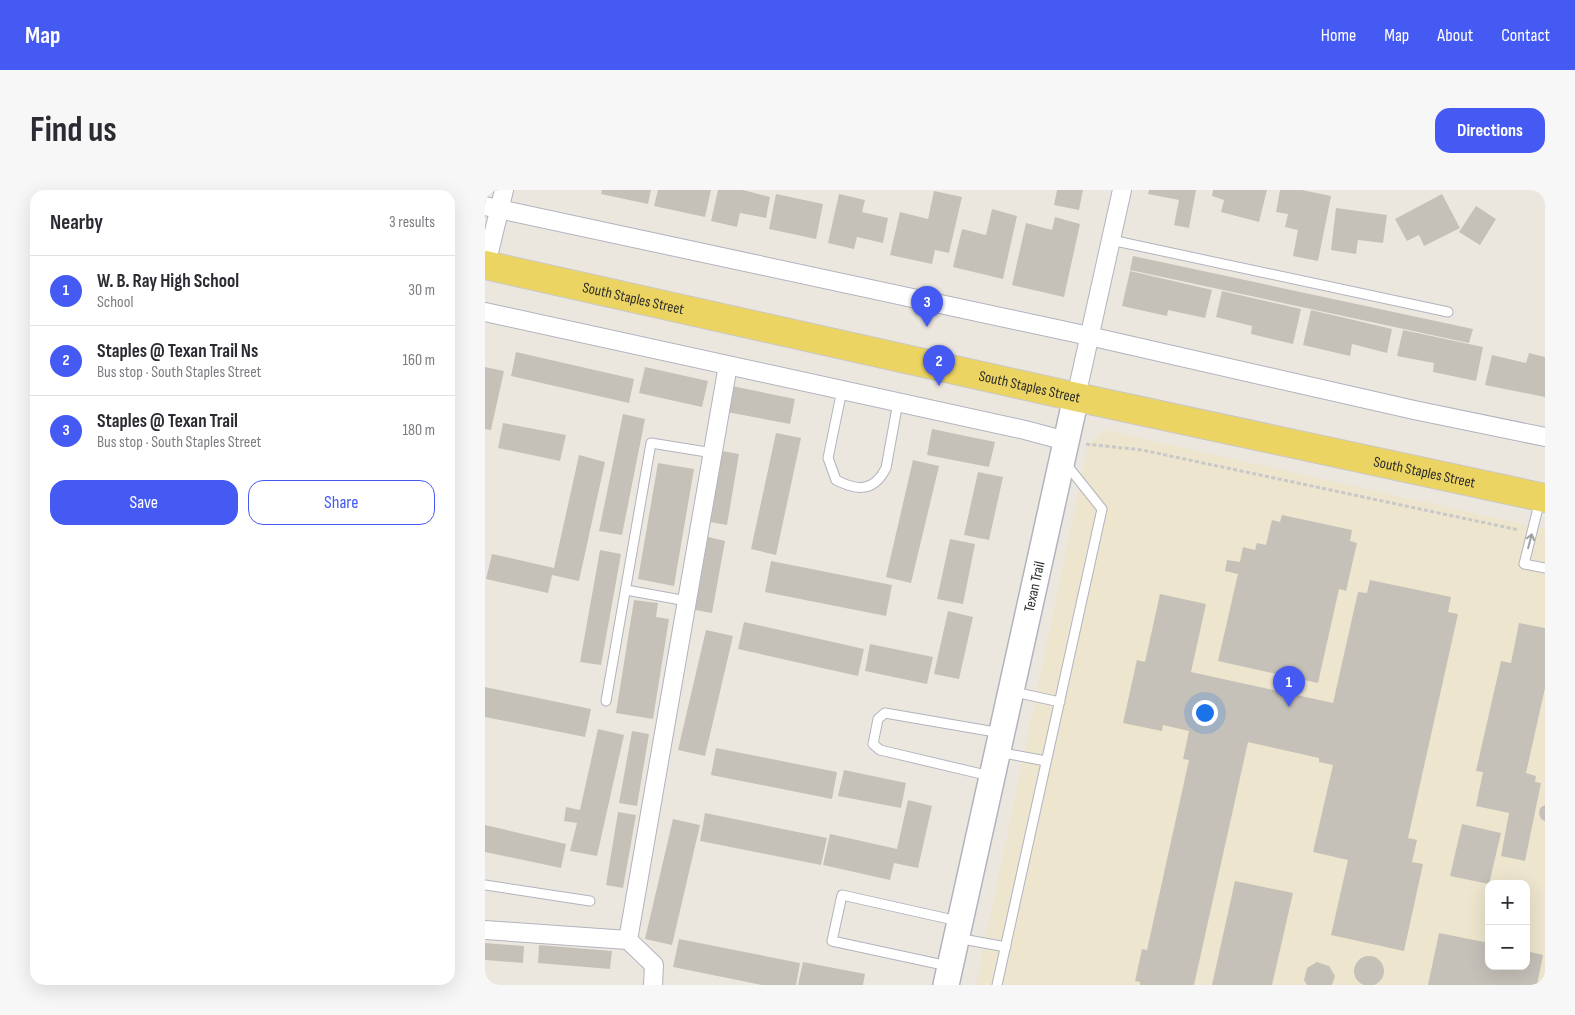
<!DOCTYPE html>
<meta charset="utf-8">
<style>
body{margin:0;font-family:"Sofia Sans Condensed",sans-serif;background:#f7f7f7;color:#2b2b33}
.controls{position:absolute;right:15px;bottom:15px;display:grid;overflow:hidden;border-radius:10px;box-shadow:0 5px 20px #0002}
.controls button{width:45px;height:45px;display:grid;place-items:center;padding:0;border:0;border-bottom:1px solid #e1e1e2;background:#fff;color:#2b2b33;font:25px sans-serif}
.you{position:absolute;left:719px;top:522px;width:18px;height:18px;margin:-12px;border:4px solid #fff;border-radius:50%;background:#1a73e8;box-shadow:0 0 0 8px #1a73e833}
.badge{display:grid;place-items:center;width:32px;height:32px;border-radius:50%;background:#445af3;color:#fff;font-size:16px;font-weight:700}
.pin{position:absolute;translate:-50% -41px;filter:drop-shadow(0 1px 2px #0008)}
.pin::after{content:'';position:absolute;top:26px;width:18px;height:15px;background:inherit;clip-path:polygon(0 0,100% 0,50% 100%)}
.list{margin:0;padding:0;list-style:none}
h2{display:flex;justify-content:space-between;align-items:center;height:65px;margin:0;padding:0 20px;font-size:21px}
h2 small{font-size:16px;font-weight:400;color:#7c7c81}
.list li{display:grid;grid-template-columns:32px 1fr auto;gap:15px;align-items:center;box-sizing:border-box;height:70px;padding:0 20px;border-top:1px solid #e1e1e2}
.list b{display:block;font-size:19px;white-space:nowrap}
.list p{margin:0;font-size:16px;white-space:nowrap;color:#7c7c81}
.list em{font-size:16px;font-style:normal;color:#7c7c81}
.actions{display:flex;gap:10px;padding:15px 20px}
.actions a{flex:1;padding:11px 0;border:1px solid #445af3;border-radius:15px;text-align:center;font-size:18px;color:#445af3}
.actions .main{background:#445af3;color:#fff}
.map{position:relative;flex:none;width:1060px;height:795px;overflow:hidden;border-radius:15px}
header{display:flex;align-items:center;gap:30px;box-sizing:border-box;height:70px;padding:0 25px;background:#445af3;color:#fff}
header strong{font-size:24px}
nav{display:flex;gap:28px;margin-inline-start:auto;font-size:18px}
.intro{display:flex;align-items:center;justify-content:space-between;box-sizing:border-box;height:120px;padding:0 30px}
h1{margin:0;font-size:35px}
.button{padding:12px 22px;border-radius:15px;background:#445af3;color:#fff;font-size:18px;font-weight:700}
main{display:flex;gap:30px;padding:0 30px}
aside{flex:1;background:#fff;border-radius:15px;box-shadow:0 5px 20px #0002}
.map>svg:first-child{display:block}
.education{fill:#ede5ce;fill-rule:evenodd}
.building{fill:#c5c1b9}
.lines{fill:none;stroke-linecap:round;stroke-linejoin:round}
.lane-casing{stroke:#b1b3be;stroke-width:11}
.street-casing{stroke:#b1b3be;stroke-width:20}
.secondary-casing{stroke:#b1b3be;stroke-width:28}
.primary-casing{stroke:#c8c8c8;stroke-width:30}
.path{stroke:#c8c8c8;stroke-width:3;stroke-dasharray:4 2.5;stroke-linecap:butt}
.lane{stroke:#fff;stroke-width:9}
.street{stroke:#fff;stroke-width:18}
.secondary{stroke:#fff;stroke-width:25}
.primary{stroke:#ecd463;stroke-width:28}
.oneway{stroke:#a0a0a0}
.labels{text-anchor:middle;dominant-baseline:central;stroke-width:5;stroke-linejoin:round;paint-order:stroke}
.street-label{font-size:15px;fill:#2b2b2b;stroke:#fff}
</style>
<header>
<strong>Map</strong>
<nav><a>Home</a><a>Map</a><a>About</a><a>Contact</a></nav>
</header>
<div class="intro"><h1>Find us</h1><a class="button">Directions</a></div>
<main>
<aside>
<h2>Nearby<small>3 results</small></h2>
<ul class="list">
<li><span class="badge">1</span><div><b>W. B. Ray High School</b><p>School</p></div><em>30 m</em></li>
<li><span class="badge">2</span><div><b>Staples @ Texan Trail Ns</b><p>Bus stop · South Staples Street</p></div><em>160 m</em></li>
<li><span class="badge">3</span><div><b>Staples @ Texan Trail</b><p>Bus stop · South Staples Street</p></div><em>180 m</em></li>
</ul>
<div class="actions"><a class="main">Save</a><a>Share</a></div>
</aside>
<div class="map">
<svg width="1060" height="795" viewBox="0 0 1060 795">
<rect width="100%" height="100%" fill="#ece7de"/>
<path class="education" d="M619,240L1060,339V795H491L603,255ZM1004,694H1041V776H1004Z"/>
<path class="building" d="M117,0H166L163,14L116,4Z
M173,0H226L220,27L169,16Z
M233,0H258L285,7L281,28L255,23L252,37L226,31Z
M572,0H598L594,20L569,15Z
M664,0H711L704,38L689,35L694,10L663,4Z
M728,0H782L774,32L736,22L739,10L727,6Z
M795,0H817L846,6L833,71L808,66L813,40L800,37L803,24L791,22Z
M449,1L477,7L464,63L450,60L447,74L405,65L415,22L443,29Z
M291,4L338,14L331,49L284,39Z
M354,4L380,10L377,22L403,28L398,53L372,47L369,59L343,53Z
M957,4L975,38L939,56L934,45L922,51L910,29Z
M991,16L1011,29L995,55L974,42Z
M851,18L902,25L898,53L873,50L871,64L846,60Z
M507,19L532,26L518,89L468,77L477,39L501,45Z
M570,27L595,34L579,107L527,95L541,33L567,40Z
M648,66L988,139L984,153L645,80Z
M645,81L727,100L720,128L683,120L682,126L637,116Z
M737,101L816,119L808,154L766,144L767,136L731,127Z
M826,120L907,139L902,163L867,154L865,166L818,155Z
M918,140L998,157L991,191L948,182L949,173L912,166Z
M31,162L149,189L144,213L26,186Z
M1044,163L1060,167V207L1000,195L1007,165L1041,173Z
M0,177L19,181L6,240L0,239Z
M160,177L223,191L217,217L154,203Z
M247,196L310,209L305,234L242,222Z
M138,224L160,229L137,345L114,341Z
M18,233L81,245L75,271L13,258Z
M447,239L510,252L504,277L442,265Z
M291,243L316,248L291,365L266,359Z
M237,261L254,264L242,335L225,332Z
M94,265L120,272L94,391L67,385L63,403L1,389L7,364L69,378Z
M428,270L454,276L426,393L401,387Z
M173,273L209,279L189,396L153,389Z
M493,282L518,287L504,350L479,345Z
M797,325L867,340L865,351L872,353L861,401L854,399L833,493L733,471L753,384L740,381L742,370L755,372L758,357L770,360L772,353L781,355L787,330L795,332Z
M223,347L240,351L227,423L210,420Z
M465,349L490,354L478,414L452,409Z
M115,360L136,364L116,475L95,472Z
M286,371L407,395L401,426L280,402Z
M885,390L966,407L963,422L973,424L923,648L932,650L927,672L938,674L919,761L846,745L863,670L828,662L848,575L834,572V568L763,552L709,795H655V792L650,791L657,759L662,760L704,570L698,569L704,541L678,535L677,541L638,533L652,470L660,472L675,404L721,414L706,482L848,513L873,402L882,403Z
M149,410L173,413L171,427L184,429L168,529L131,523Z
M463,421L488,427L474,489L449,484Z
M259,432L379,459L373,486L253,459Z
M1034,433L1060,438V498L1041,583L1051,586L1050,592L1056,593L1040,671L1016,666L1024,623L991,616L998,582L991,581L1016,471L1026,473Z
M221,440L248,446L220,566L193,560Z
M385,454L448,467L442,494L380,481Z
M0,497L106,519L100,547L0,527Z
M113,539L139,545L112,666L85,661L92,633L79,631L81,617L95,620Z
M147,541L164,544L152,616L134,613Z
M231,558L352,582L347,609L226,585Z
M359,580L421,593L416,618L353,606Z
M423,610L447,616L433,678L409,673L405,690L338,675L345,644L412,659Z
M1060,615V631L1056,629L1054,624L1055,618Z
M133,622L151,625L138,698L121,695Z
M220,623L342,648L336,675L215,651Z
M188,629L215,635L187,755L160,749Z
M977,634L1016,643L1004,694L965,686Z
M0,635L81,654L76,678L0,662Z
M750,691L808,703L787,795H727Z
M954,743L1004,753V776H1041V761L1058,765L1052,795H943Z
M194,749L315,773L311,795H277L188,777Z
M0,753L39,756L38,773L0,770Z
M54,755L127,761L125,779L53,773Z
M869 781a15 15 0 1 1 30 0a15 15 0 1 1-30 0Z
M318,772L380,784L378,795H313Z
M832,772L844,776L850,786L847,795H822L819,790L822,778Z"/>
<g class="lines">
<g class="lane-casing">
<path id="lane" d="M626,50L963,122
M357,200L343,268L351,290C372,301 389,302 401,278L413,212
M1055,310L1039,374L1060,378
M141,400L202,411
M529,502L575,512
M121,511L166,253L228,263
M513,562L561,571
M505,586L395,560L388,554L393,529L400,523L516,543
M0,695L105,711
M472,748L521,757
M463,776L347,751L357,705L473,731
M512,795L617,319L581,274"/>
</g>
<g class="street-casing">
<path id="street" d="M0,16L604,146L929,220L1060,247
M1,75L19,0
M0,122L540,240L581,251
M591,207L637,0
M0,740L143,750
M168,795L169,775L143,750L243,175"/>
</g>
<g class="secondary-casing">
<g id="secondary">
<path id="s1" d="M461,795L591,207"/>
</g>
</g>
<g class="primary-casing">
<g id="primary">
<path id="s2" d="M0,75L591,207L1060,308"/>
</g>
</g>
<path class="path" d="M601,254L657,260L1034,340"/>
<use href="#lane" class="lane"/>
<use href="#street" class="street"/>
<use href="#secondary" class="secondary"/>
<use href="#primary" class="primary"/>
</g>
<defs><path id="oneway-shaft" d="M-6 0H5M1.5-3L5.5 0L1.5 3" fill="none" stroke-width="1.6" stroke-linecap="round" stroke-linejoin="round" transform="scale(1.25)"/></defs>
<use class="oneway" href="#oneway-shaft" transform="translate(1045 351) rotate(-75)"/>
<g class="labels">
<g class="street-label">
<text stroke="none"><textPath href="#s2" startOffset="152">South Staples Street</textPath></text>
<text stroke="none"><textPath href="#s2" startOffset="558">South Staples Street</textPath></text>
<text stroke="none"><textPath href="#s2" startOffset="962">South Staples Street</textPath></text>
<text stroke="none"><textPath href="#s1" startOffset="408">Texan Trail</textPath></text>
</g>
</g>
</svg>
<div class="controls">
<button>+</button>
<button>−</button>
</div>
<div class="you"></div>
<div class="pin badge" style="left:804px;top:517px">1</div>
<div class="pin badge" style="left:454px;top:196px">2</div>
<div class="pin badge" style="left:442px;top:137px">3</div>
</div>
</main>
